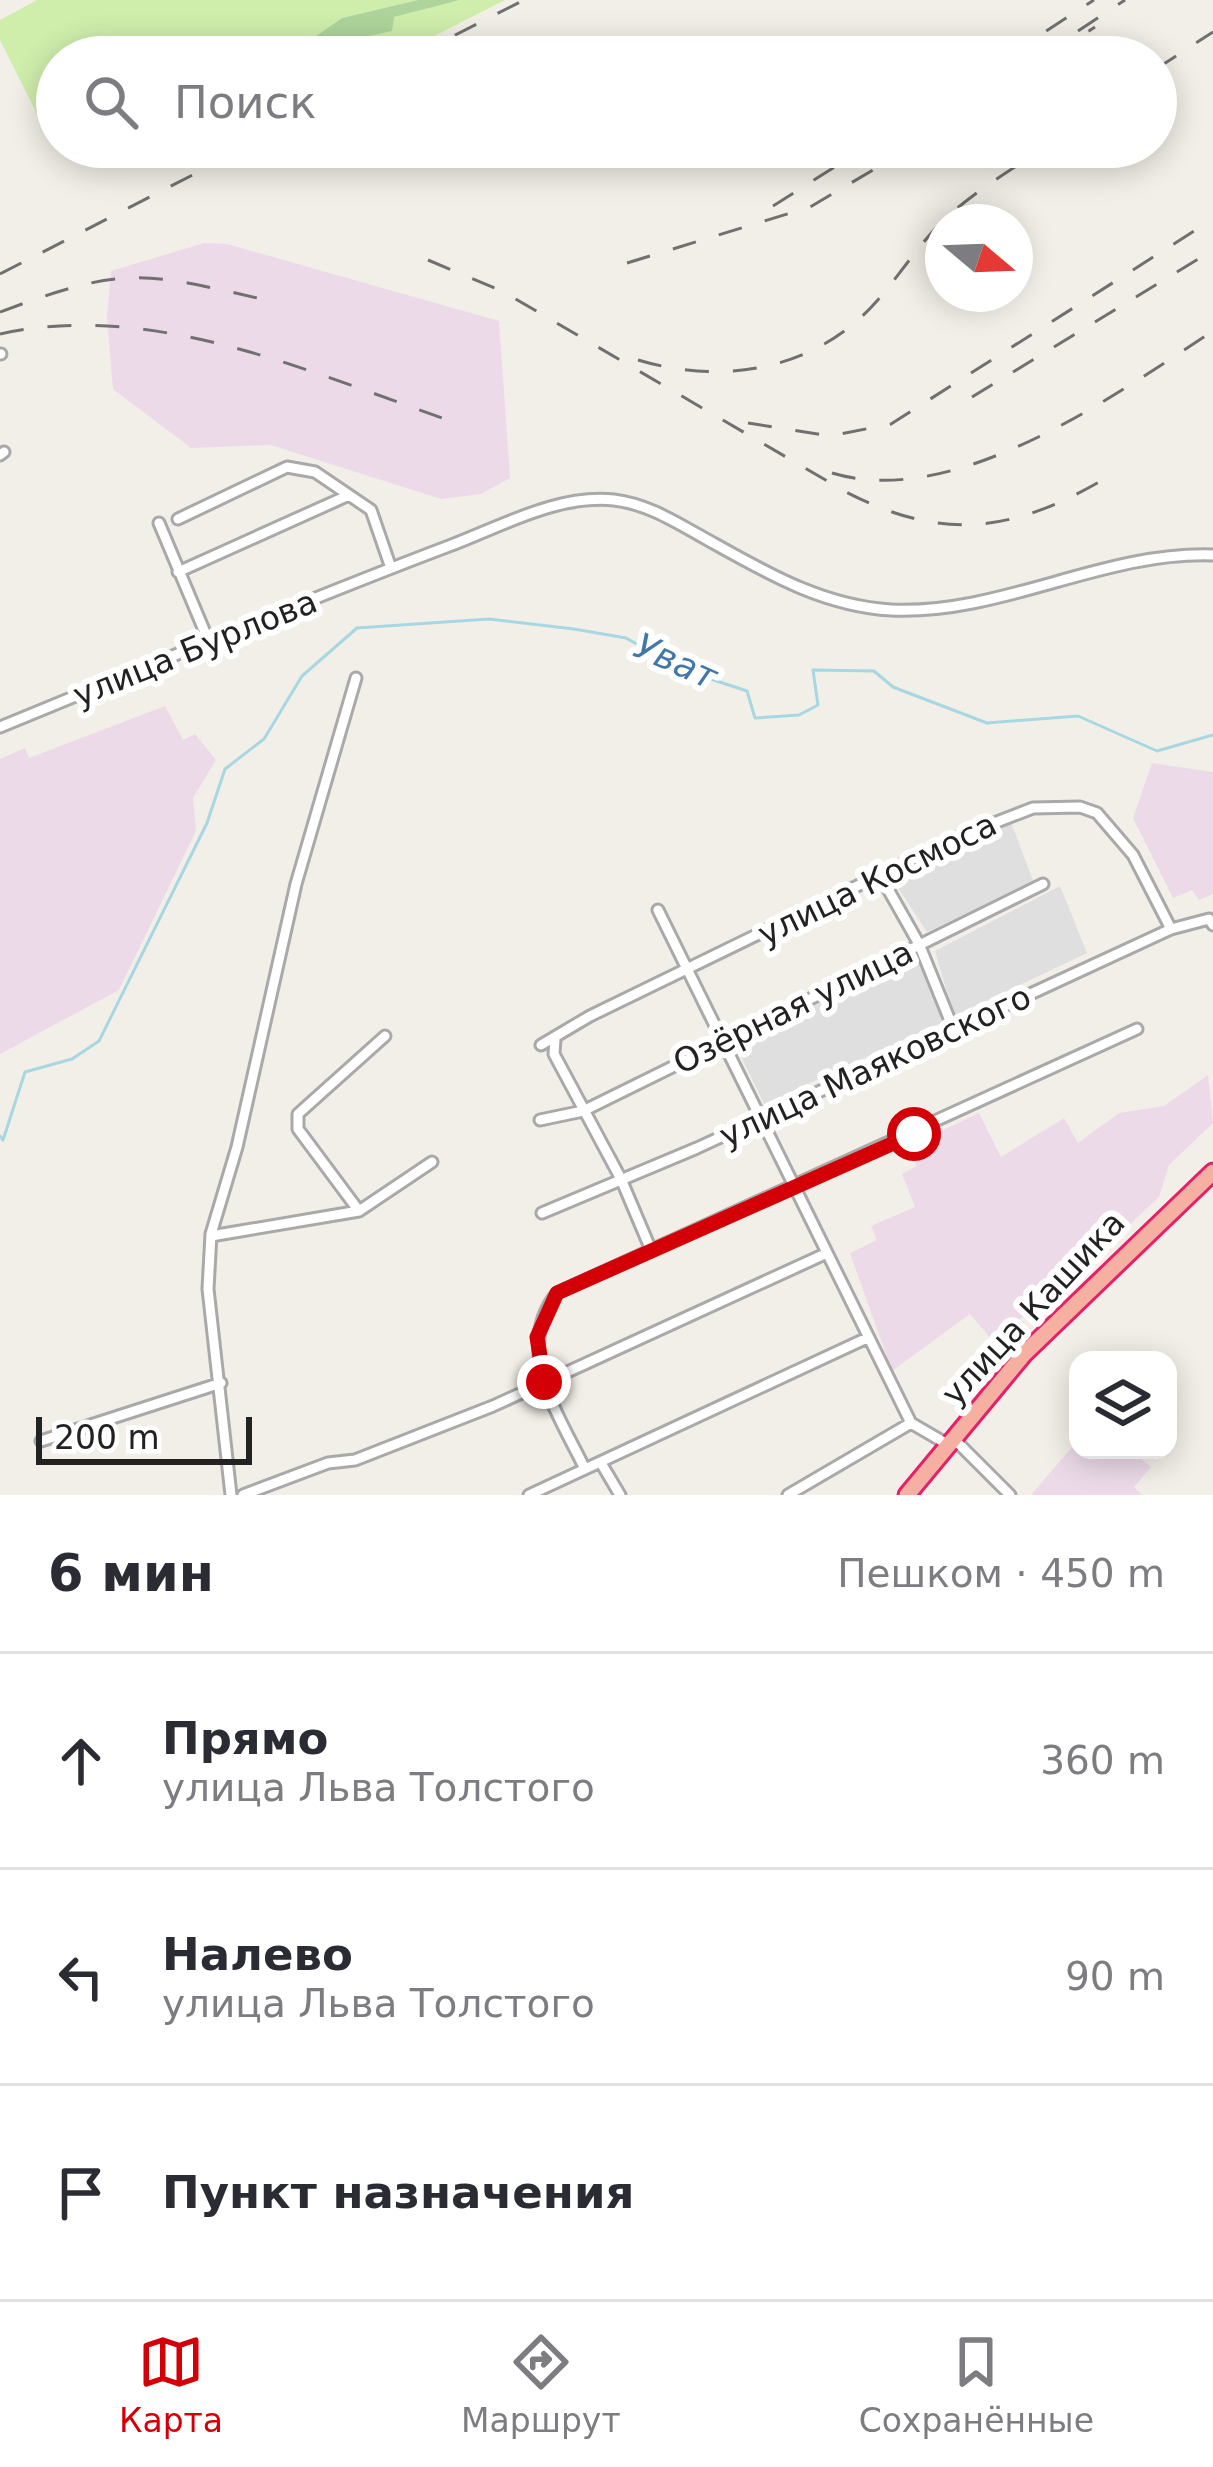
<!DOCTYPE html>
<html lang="ru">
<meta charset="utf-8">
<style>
body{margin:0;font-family:"DejaVu Sans",sans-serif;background:#f7f7f7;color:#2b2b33}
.controls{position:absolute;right:36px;bottom:36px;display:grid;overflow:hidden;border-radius:24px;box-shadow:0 6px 30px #0003}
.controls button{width:108px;height:108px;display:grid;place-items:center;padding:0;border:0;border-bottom:3px solid #e1e1e2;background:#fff;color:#2b2b33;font:60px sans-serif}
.compass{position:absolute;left:925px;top:204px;width:108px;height:108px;border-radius:50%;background:#fff;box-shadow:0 6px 30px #0003;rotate:109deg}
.scale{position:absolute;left:36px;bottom:30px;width:216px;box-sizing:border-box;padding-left:12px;border:6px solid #222;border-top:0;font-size:33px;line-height:42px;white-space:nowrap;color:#222;-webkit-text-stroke:9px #fff;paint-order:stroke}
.stop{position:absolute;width:36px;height:36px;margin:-27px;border:9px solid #d30008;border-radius:50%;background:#fff}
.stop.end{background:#d30008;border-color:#fff;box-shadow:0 3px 12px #0008}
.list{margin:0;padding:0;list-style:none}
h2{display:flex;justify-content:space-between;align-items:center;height:156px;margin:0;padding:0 48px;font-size:51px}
h2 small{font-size:39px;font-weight:400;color:#7c7c81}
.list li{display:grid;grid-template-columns:78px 1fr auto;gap:36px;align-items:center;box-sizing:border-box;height:216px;padding:0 48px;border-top:3px solid #e1e1e2}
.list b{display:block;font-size:45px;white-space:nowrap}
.list p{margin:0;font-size:39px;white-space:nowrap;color:#7c7c81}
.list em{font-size:39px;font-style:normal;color:#7c7c81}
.icon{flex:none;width:66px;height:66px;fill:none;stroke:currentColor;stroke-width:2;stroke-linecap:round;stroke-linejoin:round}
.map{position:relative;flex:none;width:1213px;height:1495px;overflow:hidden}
.search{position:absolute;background:#fff;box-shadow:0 6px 30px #0003;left:36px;right:36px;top:36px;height:132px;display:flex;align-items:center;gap:30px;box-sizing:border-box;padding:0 42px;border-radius:66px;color:#7c7c81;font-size:45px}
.sheet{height:804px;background:#fff}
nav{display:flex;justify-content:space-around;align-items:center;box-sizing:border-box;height:168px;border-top:3px solid #e1e1e2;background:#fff;font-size:33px;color:#7c7c81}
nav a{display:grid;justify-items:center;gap:6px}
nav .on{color:#d30008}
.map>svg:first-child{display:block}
.residential{fill:#e0dfdf}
.industrial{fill:#ecdae9}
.grass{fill:#cfeeac}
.forest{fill:#aed49b}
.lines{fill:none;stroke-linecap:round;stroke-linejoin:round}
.stream{stroke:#a7d7e2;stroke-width:3}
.minor-casing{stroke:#a9a9a9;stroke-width:15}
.trunk-casing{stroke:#e61f6b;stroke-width:21}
.minor{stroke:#fff;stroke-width:9}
.trunk{stroke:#f6b0a1;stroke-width:15}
.rail{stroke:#707070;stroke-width:3;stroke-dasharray:24 24;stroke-linecap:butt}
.route{stroke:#d30008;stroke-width:15}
.labels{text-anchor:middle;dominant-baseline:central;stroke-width:12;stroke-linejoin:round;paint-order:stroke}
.street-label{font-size:33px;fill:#222;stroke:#fff}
.water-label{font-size:36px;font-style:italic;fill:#4278a8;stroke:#fff}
</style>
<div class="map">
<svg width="1213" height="1495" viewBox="0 0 1213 1495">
<rect width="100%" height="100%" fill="#f2efe8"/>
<path class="residential" d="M1011,822L1034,883L927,932L891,877Z
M1060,886L1087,953L954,1016L935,951Z
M919,955L943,1022L764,1104L735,1044Z"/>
<path class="industrial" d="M204,243L227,244L499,321L510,478L481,494L441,499L271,445L191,448L113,389L107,317L111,271Z
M165,706L183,740L195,734L216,760L193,798L196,831L119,990L0,1054V759L25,748L29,758Z
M1152,763L1213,772V894L1199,900L1192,890L1173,898L1133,818Z
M1208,1075L1213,1123L1169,1165L1159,1197L1056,1294L991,1339L970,1314L892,1371L850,1253L877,1240L871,1226L915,1207L902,1174L917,1166L908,1147L979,1113L1001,1157L1064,1118L1078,1143L1119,1113L1164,1106Z
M1078,1440V1450H1131L1151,1467L1134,1487L1142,1495H1031Z"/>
<path class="grass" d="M37,0H418L342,18L286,57H57L53,115L37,114L0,40V20Z
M460,0H505L393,57H327L344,42L392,31L393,17Z"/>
<path class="forest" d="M418,0H460L394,17L392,31L344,42L327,57H286L342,18Z"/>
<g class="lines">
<path class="stream" d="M0,1136L3,1140L25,1072L72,1059L99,1041L207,823L225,769L264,739L302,676L357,628L489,619L574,629L626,638L680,669L747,691L755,718L799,715L818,705L813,670L874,671L893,687L987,723L1078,716L1157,751L1213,735"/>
<g class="minor-casing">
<path id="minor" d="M0,354H1
M0,455L4,452
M178,519L287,467L315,472L371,510L391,568
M159,523L209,642
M178,572L349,495
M0,727C149,666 298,603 449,546C500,527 557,494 614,500C648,504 677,523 706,539C765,572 822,606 891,610C1002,615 1103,551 1213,555
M880,875L919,944L953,1028
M658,910L911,1423L947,1444
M555,1039L554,1054L621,1179L651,1250
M541,1045L590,1016L958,837L1033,808L1080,807L1097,813L1133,855L1171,929
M540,1120L583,1111L1043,884
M359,1211L298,1129V1114L385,1036
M542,1213L697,1148L1171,929L1209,919L1213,925
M211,1236L359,1211L432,1162
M953,1438L1010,1495
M41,1441L221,1383
M601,1463L620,1495
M584,1467C558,1414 513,1348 557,1293L1137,1029
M231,1495L208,1289L211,1234L237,1147L296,884L356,678
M243,1495L328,1463L355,1460L493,1406L827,1253
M529,1495L867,1338
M788,1495L911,1423"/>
</g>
<g class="trunk-casing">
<path id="trunk" d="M907,1495L1024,1354L1213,1172"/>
</g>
<use href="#minor" class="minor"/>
<use href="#trunk" class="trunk"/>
<path class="rail" d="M1078,31L1125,0
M412,57L524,0
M1006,57L1094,0
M1048,57L1095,27
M1156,69L1213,32
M773,206L866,147
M428,260L502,291L846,492C948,545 1021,530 1116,472
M627,263L810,207L912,147
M0,274L247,147
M0,312C123,266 140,271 266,300
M0,334C149,301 303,369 442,418
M638,360C722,385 815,371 876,302C900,275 920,242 947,217C977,190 1012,169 1046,147
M972,397L1213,250
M748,423L830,436L891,424L1213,219
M832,473C955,510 1112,397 1213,331"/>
</g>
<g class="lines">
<path class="route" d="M544,1382L537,1337L557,1293L914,1134"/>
</g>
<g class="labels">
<g class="street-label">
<text transform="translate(195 648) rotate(-22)">улица Бурлова</text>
<text transform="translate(877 879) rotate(-26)">улица Космоса</text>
<text transform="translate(793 1007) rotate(-26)">Озёрная улица</text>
<text transform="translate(875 1066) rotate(-25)">улица Маяковского</text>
<text transform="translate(1033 1308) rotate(-47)">улица Кашика</text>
</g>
<g class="water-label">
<text transform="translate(676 661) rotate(24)">Уват</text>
</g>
</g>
</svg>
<div class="controls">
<button><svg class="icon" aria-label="layers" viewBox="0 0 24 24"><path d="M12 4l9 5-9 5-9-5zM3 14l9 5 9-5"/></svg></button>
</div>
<svg class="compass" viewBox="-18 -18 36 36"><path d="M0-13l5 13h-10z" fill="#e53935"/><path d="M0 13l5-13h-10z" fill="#7c7c81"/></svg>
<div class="scale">200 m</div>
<div class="stop" style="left:914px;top:1134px"></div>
<div class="stop end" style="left:544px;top:1382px"></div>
<div class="search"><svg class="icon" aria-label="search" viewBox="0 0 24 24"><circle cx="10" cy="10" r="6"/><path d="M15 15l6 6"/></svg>Поиск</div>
</div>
<section class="sheet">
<h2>6 мин<small>Пешком · 450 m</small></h2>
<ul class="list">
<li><svg class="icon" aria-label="ahead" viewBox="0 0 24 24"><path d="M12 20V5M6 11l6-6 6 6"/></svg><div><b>Прямо</b><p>улица Льва Толстого</p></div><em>360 m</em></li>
<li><svg class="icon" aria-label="left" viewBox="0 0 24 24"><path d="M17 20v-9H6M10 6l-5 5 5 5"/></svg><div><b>Налево</b><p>улица Льва Толстого</p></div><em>90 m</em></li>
<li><svg class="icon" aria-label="arrive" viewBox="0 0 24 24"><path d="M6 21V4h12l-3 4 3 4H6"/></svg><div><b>Пункт назначения</b></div></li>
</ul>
</section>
<nav>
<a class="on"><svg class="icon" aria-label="map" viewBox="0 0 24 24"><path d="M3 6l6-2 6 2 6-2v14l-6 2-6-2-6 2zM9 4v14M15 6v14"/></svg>Карта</a>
<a><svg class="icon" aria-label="directions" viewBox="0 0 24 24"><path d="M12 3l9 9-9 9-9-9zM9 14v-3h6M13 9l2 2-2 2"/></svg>Маршрут</a>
<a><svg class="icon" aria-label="saved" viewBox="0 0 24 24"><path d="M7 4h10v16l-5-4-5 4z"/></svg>Сохранённые</a>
</nav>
